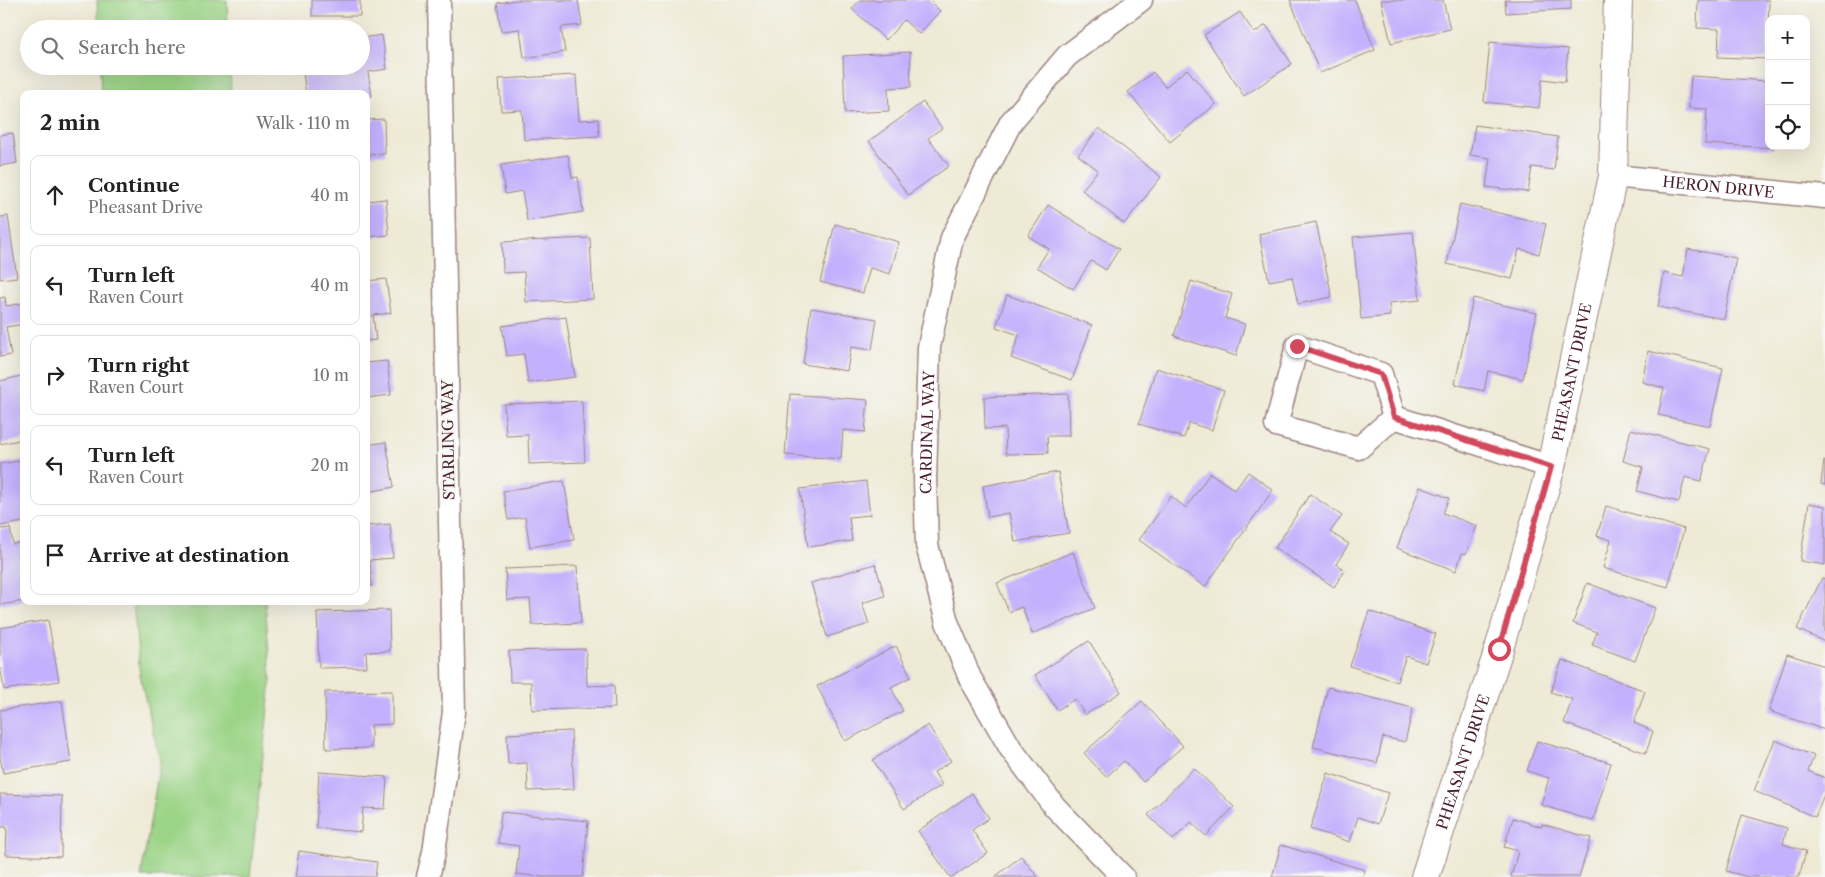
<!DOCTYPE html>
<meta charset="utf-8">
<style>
body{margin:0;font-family:"Libre Caslon Text",serif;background:#f6f6f6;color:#222}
.controls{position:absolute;right:15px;top:15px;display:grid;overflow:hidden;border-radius:10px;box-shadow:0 5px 20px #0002}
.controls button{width:45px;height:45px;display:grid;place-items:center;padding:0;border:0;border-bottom:1px solid #e0e0e0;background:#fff;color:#222;font:25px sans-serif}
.stop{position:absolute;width:15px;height:15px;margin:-11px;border:4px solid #d1495b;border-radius:50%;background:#fff}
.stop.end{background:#d1495b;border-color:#fff;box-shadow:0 1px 5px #0008}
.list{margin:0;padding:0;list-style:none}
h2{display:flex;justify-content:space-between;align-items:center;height:65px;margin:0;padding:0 20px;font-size:21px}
h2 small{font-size:16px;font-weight:400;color:#767676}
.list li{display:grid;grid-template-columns:32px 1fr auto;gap:15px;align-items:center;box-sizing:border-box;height:80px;margin:0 10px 10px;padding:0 10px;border:1px solid #e0e0e0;border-radius:10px}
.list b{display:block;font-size:19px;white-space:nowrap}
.list p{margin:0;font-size:16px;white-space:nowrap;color:#767676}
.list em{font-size:16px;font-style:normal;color:#767676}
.icon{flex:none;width:28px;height:28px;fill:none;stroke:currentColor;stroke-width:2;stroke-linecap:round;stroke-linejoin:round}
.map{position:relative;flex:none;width:1825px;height:877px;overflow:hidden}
.search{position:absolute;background:#fff;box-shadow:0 5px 20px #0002;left:20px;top:20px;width:350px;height:55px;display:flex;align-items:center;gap:12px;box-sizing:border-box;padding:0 18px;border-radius:28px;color:#767676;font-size:19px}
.panel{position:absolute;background:#fff;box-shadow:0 5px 20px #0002;left:20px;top:90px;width:350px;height:515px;border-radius:10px}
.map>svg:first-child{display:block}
.green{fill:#9bd487;stroke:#727a59}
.building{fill:#c4b1fd}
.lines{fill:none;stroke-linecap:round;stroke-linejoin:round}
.minor-casing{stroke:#9c8480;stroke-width:25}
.tertiary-casing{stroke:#9c8480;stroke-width:30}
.minor{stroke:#fff;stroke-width:22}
.tertiary{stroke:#fff;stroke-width:28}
.route{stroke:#d1495b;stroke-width:6}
.labels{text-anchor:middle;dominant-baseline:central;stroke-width:4;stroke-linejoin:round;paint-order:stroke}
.street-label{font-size:15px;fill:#4a1f2b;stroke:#f6f6f2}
</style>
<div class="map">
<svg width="1825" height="877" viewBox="0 0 1825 877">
<rect width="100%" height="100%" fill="#f6f6f2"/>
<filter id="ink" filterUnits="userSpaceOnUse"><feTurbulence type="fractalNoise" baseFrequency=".02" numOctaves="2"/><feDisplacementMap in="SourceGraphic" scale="10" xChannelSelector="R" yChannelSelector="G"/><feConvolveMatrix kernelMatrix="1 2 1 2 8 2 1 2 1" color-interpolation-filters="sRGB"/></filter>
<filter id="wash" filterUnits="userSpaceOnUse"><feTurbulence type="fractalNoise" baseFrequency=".0096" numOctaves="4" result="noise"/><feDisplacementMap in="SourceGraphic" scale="20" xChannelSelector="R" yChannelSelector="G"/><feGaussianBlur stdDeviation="1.12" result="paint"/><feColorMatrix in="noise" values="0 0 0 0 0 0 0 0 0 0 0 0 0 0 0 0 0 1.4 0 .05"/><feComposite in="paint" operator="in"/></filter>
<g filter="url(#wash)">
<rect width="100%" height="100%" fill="#eeead5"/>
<path class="green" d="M97,0H227L228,29H99Z
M100,66H230L231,94H101Z
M133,601H265L271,680L250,877H141L160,762L140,676Z"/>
<g id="blocks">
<path class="building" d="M312,0H360V16H312Z
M516,0H578L582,25L561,27L565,52L524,58L520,29L501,31L497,3Z
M860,0H929L940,11L919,34L904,20L886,40L852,9Z
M1290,0H1355L1375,50L1320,73Z
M1381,0H1443L1450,29L1391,43Z
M1505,0H1571V9L1506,13Z
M1698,0H1769L1767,59L1718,57L1719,29L1697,28Z
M1240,12L1254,33L1266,25L1292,64L1244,96L1204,35Z
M382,35L387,69L368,72L372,96L366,97V94H306L302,66H361V38Z
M1490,42L1568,49L1565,82L1542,79L1539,108L1484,102Z
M910,52L911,87L888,88L889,111L845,113L843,56Z
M1187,69L1216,104L1170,142L1128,92L1153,72L1165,87Z
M576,75L579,120L598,119L599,136L524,140L522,110L501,111L499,79Z
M1691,76L1769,81V146H1774V148L1705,144L1707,109L1689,108Z
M923,102L942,128L928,138L949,166L908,195L869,141Z
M384,119L385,154L366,155V120Z
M1475,125L1558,137L1554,170L1532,167L1528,192L1486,187L1490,158L1470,155Z
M1099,128L1161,177L1124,224L1082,190L1098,170L1078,155Z
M13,133L17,163L0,166V135Z
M568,155L572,178L578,177L583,212L527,221L522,191L505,194L501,165Z
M386,199L389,235L366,237V201Z
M1460,204L1546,224L1539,254L1519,249L1512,279L1447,264Z
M1048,205L1119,249L1106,270L1091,261L1073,289L1037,267L1049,249L1028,236Z
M8,216L17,277L0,279V217Z
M1316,222L1332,297L1298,304L1292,277L1269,281L1259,234Z
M835,224L899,242L890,274L870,268L863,293L820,282Z
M1413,232L1420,300L1389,303L1390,316L1361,319L1353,237Z
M590,238L593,299L526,302L524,272L503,273L502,242Z
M1688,249L1736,258L1724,319L1658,307L1664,273L1683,277Z
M386,279L391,313L373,315L376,340L366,341V281Z
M1191,281L1232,294L1225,318L1245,324L1236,356L1174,336Z
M1007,295L1092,325L1072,380L1011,358L1019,335L996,327Z
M5,297L6,306L24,303V324L6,327L11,355L0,357V298Z
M1473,298L1537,313L1523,379L1488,371L1484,391L1455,384Z
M811,308L877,319L872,350L851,347L847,371L803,364Z
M566,317L575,377L528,383L524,354L507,356L502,326Z
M1648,351L1723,368L1710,426L1658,415L1664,388L1642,382Z
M387,361L391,395L366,398V363Z
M1156,368L1224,390L1212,430L1189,423L1184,438L1139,424Z
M21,376L24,388V439L0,444V381Z
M790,394L868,400L865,432L843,430L841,459L785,455Z
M1068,394L1069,436H1047L1048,453L1006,454L1005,428L985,429L984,397Z
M582,401L585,462L529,464L528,435L506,436L504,404Z
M1631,429L1710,449L1701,481L1685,477L1679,502L1637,491L1643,467L1623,461Z
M386,442L394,487L368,492L370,501L366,502V445Z
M24,460V522L0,526V464Z
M1824,461H1825V485L1821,484Z
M1058,472L1069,533L1015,542L1009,513L988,517L983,486Z
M1248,472L1273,490L1205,587L1139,540L1171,496L1186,508L1210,473L1235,490Z
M564,481L574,540L530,547L525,517L508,520L503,491Z
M866,481L870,515L849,517L852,541L808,547L800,489Z
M1420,487L1449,498L1443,513L1477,526L1466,554L1462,553L1456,571L1397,548Z
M1310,494L1342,516L1330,532L1349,544L1336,564L1345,570L1334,587L1275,548Z
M1809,503L1825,506V565L1800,561Z
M1606,506L1684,529L1668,587L1603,568L1611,540L1597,536Z
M390,524L393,558L370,560L372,586L366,587V526Z
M10,528L13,544L24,542V601L0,605V529Z
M1073,552L1095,608L1032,634L1022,607L1009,612L997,583Z
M875,564L885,596L862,603L869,624L827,637L811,583Z
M577,566L581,623L532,625L530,599L507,600L505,569Z
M1822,578L1825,579V642L1797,629Z
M1587,583L1655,608L1635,661L1592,645L1597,632L1573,623Z
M389,610L390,651L366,652L367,667L319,668L317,612Z
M1369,611L1436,634L1426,663L1406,656L1397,682L1350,666Z
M48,620L59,681L4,690L0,664V628Z
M1089,641L1121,692L1085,715L1075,699L1057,710L1035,675Z
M896,646L911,677L891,687L903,711L845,741L817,686Z
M586,649L587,686L614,685L615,708L532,710L531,682H510L509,651Z
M1787,654L1825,666V730L1769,711Z
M1562,660L1645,691L1634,723L1653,731L1646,753L1564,723L1572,699L1551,692Z
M1328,687L1413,708L1405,742L1383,737L1377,763L1313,747Z
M392,691V724L371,725V748L326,749L325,692Z
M62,701L71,762L3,773L0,757V710Z
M1142,701L1183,746L1143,782L1124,761L1106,777L1084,753Z
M928,725L951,761L934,772L942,785L904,809L873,760Z
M571,731L574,789L528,791L527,763L508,764L507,734Z
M1775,740L1814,756L1808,771L1825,778V792L1815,817L1754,791Z
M1537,741L1611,763L1593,821L1541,805L1549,778L1527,771Z
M1194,768L1234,807L1206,836L1191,822L1173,840L1148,815Z
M319,772L387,777L385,809L363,808L361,832L316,828Z
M1328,773L1388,793L1378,824L1358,817L1350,842L1310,829Z
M972,793L989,818L972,830L988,853L953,877H950L918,831Z
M0,794L62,796L61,857L6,855L7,827H0Z
M501,812L588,821L583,877H542L516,874L519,846L498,843Z
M1742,815L1787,828L1783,844L1806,851L1799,877H1748L1726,871Z
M1513,818L1542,827V824L1591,838L1579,877H1511L1518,851L1504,847Z
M1281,845L1365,870L1363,877H1272Z
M299,851L377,862L375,877H295Z
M1021,856L1038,877H995Z"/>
</g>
</g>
<g filter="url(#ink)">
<use href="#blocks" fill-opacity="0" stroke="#9c8480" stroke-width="1"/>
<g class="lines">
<g class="minor-casing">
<g id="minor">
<path id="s1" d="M1613,176L1825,197"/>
<path d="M1297,346L1381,374L1394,417L1359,448L1276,425Z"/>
<path d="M1394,417L1551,467"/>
<path d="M428,877L434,852L454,712L439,0"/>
<path id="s2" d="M1123,877L1055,807L1011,749L970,678L947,622L927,545L925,479L929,347L952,238L1011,122L1067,56L1141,0"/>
</g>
</g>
<g class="tertiary-casing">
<g id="tertiary">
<path id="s3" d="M1425,877L1499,649L1551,467L1613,176L1618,0"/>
</g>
</g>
<use href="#minor" class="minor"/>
<use href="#tertiary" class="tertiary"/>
</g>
</g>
<g class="lines" filter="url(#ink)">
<path class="route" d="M1297,346L1381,374L1394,417L1551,467L1499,649"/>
</g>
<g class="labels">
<g class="street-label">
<text stroke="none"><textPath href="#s1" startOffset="106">HERON DRIVE</textPath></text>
<text stroke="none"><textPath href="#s3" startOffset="526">PHEASANT DRIVE</textPath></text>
<text stroke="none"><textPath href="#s2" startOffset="505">CARDINAL WAY</textPath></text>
<text transform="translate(448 440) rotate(-91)">STARLING WAY</text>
<text stroke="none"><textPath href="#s3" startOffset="121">PHEASANT DRIVE</textPath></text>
</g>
</g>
</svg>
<div class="controls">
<button>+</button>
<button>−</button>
<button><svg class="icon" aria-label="locate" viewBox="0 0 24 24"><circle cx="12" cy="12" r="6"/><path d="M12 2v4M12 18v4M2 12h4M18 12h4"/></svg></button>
</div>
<div class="stop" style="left:1499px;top:649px"></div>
<div class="stop end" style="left:1297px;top:346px"></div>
<div class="search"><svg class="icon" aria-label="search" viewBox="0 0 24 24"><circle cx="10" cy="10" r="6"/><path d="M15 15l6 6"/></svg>Search here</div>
<section class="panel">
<h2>2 min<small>Walk · 110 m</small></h2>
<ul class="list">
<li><svg class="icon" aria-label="ahead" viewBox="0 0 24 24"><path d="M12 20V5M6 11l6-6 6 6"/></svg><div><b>Continue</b><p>Pheasant Drive</p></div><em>40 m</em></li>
<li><svg class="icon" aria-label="left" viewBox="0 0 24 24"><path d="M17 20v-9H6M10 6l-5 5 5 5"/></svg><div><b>Turn left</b><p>Raven Court</p></div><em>40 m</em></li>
<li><svg class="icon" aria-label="right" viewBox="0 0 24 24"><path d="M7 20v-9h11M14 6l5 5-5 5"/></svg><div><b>Turn right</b><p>Raven Court</p></div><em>10 m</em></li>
<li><svg class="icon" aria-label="left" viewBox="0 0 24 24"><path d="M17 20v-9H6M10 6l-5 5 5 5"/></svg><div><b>Turn left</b><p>Raven Court</p></div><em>20 m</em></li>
<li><svg class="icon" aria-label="arrive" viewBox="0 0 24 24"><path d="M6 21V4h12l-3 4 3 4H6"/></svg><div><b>Arrive at destination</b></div></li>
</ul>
</section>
</div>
